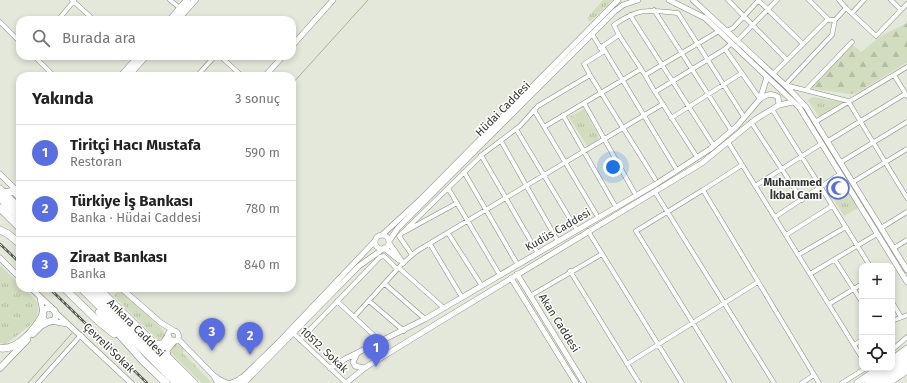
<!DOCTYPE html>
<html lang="tr">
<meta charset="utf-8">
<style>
body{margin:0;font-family:"Fira Sans",sans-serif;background:#f2f2f2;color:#222}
.controls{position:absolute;right:12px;bottom:12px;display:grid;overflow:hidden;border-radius:8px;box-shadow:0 2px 6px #0003}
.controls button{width:36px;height:36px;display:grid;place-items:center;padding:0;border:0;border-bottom:1px solid #e0e0e0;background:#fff;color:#222;font:20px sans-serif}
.you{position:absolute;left:613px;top:167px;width:14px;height:14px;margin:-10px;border:3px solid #fff;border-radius:50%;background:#1a73e8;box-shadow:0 0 0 6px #1a73e833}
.badge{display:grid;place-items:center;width:26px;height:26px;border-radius:50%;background:#5a6ee4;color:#fff;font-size:13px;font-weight:700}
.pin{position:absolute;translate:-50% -33px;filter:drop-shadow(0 1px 2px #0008)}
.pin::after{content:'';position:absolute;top:21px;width:14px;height:12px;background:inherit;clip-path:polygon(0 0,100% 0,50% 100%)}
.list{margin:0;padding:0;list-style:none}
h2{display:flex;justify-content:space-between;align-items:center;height:52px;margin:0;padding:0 16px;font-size:17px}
h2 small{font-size:13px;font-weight:400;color:#767676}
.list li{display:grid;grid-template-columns:26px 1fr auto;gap:12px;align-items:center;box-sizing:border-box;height:56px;padding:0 16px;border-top:1px solid #e0e0e0}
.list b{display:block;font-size:15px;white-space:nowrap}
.list p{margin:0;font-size:13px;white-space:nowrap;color:#767676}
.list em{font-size:13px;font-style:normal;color:#767676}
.icon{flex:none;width:22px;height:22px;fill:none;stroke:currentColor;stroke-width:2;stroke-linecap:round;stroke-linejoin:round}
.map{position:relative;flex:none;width:907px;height:383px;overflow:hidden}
.search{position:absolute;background:#fff;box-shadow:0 2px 6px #0003;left:16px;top:16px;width:280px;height:44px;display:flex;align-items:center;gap:10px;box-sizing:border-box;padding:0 14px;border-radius:12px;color:#767676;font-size:15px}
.panel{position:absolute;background:#fff;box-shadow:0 2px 6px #0003;left:16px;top:72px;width:280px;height:220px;border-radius:12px}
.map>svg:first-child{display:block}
.grass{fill:url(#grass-tufts)}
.forest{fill:url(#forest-firs)}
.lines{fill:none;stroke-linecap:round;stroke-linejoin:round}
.stream{stroke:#a6b489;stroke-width:1}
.minor-casing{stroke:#858a7d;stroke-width:5}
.tertiary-casing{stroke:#858a7d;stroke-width:6}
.secondary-casing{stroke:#858a7d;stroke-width:7}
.trunk-casing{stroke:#858a7d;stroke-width:8}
.minor{stroke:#fff;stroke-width:4}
.tertiary{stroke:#fff;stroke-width:5}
.secondary{stroke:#fff;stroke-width:6}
.trunk{stroke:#fff;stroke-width:7}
.rail-casing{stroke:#565951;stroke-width:2.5}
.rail{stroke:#fff;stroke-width:1;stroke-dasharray:3;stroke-linecap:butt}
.labels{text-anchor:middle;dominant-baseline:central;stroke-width:3;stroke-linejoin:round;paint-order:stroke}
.street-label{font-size:11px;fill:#33352f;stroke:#fff}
.poi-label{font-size:11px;font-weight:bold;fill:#33352f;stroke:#fff;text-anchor:end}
</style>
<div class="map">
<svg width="907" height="383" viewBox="0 0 907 383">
<defs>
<pattern id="grass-tufts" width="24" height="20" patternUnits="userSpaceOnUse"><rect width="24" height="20" fill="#d2dcbe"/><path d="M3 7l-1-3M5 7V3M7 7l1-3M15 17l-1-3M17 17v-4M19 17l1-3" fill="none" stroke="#b5bda4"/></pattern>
<pattern id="forest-firs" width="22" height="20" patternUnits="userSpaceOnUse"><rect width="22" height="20" fill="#d2dcbe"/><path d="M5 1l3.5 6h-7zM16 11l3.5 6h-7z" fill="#b5bda4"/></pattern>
</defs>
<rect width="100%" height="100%" fill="#e4e8db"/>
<path class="grass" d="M603,0H613L590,22L587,18Z
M812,97L842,102L819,117L808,100Z
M584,109L599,137L598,140L587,146L569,117Z
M840,178L858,208L844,216L826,187Z
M0,265L20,285V288H24L38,303L37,316L34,322L6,344L0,343Z
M119,290L162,329L165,334L164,339L160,342L114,296Z
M178,342L184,348L183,353L212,383H202L169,351L171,346Z"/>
<path class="forest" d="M907,23V62L857,93L849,94L809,88L851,43L861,52L881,36Z"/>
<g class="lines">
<path class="stream" d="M292,84L368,0
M28,383L72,333"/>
<g class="minor-casing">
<path id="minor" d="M72,0L94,20
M170,0L180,8
M728,0L786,59
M758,0L802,43
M809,0L829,20
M891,0L901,10
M846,8L876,36L907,4
M654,10L731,130
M852,13L864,0
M630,15L714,146
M58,20L74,1
M835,20L832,35L785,85L848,101L907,198
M0,22L20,42
M726,31L733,28L759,0
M619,35L645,75L719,31
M737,41L777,0
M732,43L725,49L760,99
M602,46L675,167
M600,48L619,35L614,25C640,7 648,10 678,13L744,117
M34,56L54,76
M220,56L242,76
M773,74L827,20H835L846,8L839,0
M590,75L655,179
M645,75L655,92
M894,75L907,96
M197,76L215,56
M806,90L852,42
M584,103L634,192
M772,109L870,266
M534,110L596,214
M563,115L614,204
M671,118L742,73
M751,122L802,200
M815,122L907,67
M544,127L641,69
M516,129L575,227
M501,141L556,238
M828,141L905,94
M728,142L862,358
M695,154L655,92L725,49
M481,155L536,250
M841,162L907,122
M742,165L703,190L819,383
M464,172L516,262
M853,182L907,149
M755,186L821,144
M448,188L498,272
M703,190L636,231L730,383
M655,192L774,383
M775,217L840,174
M881,228L907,212
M588,231L682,383
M404,232L457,203
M448,233L480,283
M786,235L832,206
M430,244L460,294
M894,248L907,240
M412,255L399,236L483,154L520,126L538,106L590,75L584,64L603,52L592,34
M798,255L846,227
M835,260L862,302
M399,268L444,308
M570,271L639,383
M810,274L877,234
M385,284L425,319
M530,296L602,254
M337,301L381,342
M369,301L404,331
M892,302L901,317
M829,304L862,284
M354,317L402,264L417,251L663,104
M892,321L907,315
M291,331L346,383
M300,340L380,257L384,256L397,269
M854,345L862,340
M892,350L907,337
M627,364L758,282
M38,383L81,335
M802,383L814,375
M842,383L866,368"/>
</g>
<g class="tertiary-casing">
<path id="tertiary" d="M669,0L705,18L799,107L907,282
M693,0L788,88L806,107L907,270
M292,46L333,0
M265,76L283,56
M760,99C766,95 771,92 778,97L779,105
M0,174L16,190
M382,235L421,199L618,0
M375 242a7 7 0 1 1 14 0a7 7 0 1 1-14 0Z
M389,241L398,228L615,11L623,5L638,0
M389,243L403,263
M384,248L399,260
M0,258L20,278
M517,274L584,383
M511,278L576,383
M31,288L53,309
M121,288L161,323L173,330
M40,298L43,312
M54,311L131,383
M51,321L67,324
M167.5 336a5.5 5.5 0 1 1 11 0a5.5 5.5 0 1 1-11 0Z
M178,339L216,378L227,383
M357,354L353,362L355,366L364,368
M330,368L345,359L425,319L656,184L710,149L737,126L760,99L767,77
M231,383L241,379L279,342L375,241
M244,383L359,266L383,249
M346,383L366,367L436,324L702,163L756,119L779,105L793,102"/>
</g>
<g class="secondary-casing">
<path id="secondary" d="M170,20L187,0
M177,20L195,0
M121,76L139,56
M128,76L146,56
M20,187L17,188L15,193L20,198
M42 315a7 7 0 1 1 14 0a7 7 0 1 1-14 0Z
M33,334L41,326L50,321
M0,368L27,340"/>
</g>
<g class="trunk-casing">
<path id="trunk" d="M0,189L20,209
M3,193L15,191
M0,198L20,218
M0,208L20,228
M0,230L8,234L20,244
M64,288L98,321L114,334
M81,288L176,383
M90,288L185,383
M98,288L194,383
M99,312L143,361L166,383
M155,344H163L168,337
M0,348C18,351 35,329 43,315
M167,357L166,350L173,341
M892,360L907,349
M892,367L907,357
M216,378L219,383
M237,383L241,379
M858,383L880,368
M869,383L891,368
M879,383L907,364
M888,383L907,370"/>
</g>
<use href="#minor" class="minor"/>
<use href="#tertiary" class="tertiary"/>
<use href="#secondary" class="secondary"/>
<use href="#trunk" class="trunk"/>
<g class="rail-casing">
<path id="rail" d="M0,244L20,263
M49,288L147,383"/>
</g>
<use href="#rail" class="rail"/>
</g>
<defs>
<g id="mosque-ring" transform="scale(1.15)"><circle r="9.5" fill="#fff" stroke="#5a6ee4" stroke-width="1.5"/><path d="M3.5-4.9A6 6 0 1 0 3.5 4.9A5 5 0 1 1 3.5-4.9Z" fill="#5a6ee4"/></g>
</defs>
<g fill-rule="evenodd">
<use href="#mosque-ring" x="838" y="188"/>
</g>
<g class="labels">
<g class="street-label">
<text transform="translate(503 109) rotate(-45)">Hüdai Caddesi</text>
<text transform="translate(558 230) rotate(-30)">Kudüs Caddesi</text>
<text transform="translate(559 323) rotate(58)">Akan Caddesi</text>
<text transform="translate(136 328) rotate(45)">Ankara Caddesi</text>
<text transform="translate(109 348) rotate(44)">Çevreli Sokak</text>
<text transform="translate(324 350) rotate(43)">10512. Sokak</text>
</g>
<g class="poi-label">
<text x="822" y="182">Muhammed<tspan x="822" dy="13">İkbal Cami</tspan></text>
</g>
</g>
</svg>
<div class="controls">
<button>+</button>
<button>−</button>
<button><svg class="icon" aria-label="locate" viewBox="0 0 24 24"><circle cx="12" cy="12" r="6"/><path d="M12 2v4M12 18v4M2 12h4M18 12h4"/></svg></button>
</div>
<div class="you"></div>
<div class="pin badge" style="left:376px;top:367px">1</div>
<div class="pin badge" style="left:250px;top:355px">2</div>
<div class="pin badge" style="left:212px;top:351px">3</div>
<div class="search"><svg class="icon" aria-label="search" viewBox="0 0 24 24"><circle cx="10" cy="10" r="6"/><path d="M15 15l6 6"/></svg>Burada ara</div>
<section class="panel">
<h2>Yakında<small>3 sonuç</small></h2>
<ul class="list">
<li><span class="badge">1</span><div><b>Tiritçi Hacı Mustafa</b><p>Restoran</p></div><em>590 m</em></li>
<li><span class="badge">2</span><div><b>Türkiye İş Bankası</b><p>Banka · Hüdai Caddesi</p></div><em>780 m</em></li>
<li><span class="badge">3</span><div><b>Ziraat Bankası</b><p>Banka</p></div><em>840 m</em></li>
</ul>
</section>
</div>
